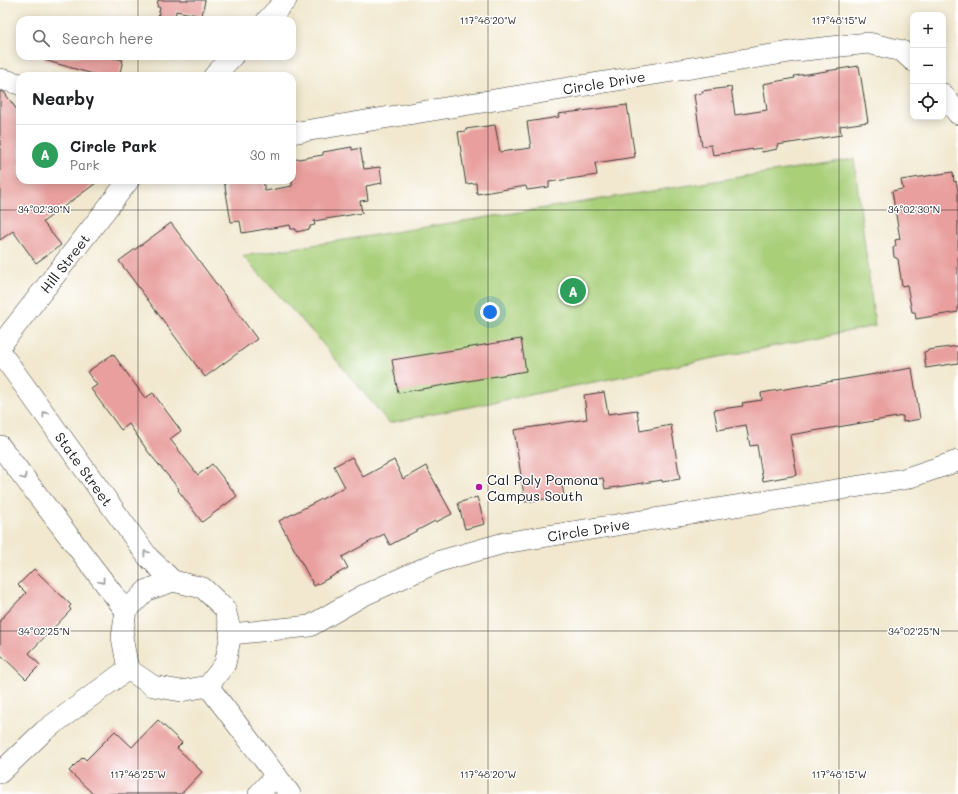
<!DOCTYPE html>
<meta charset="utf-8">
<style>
body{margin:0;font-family:Mali,sans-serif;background:#f2f2f2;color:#202124}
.controls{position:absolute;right:12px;top:12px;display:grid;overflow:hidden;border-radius:8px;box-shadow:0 2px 10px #0003}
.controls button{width:36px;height:36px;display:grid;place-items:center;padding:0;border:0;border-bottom:1px solid #e0e0e0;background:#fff;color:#202124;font:20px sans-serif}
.you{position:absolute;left:490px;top:312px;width:14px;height:14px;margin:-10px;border:3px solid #fff;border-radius:50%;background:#1a73e8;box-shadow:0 0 0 6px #1a73e833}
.badge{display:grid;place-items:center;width:26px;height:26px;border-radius:50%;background:#ea580c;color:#fff;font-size:13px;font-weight:700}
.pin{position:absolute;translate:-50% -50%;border:2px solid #fff;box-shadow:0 1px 4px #0006}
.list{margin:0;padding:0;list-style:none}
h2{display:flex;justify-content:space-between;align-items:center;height:52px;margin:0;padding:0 16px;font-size:17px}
h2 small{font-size:13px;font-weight:400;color:#757577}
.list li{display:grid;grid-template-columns:26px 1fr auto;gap:12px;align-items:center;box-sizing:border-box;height:60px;padding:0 16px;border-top:1px solid #e0e0e0}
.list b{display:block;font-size:15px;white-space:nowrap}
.list p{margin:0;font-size:13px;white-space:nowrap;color:#757577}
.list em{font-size:13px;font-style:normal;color:#757577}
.icon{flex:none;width:22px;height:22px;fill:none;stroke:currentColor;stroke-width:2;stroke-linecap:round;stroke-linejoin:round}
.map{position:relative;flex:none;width:958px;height:794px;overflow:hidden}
.search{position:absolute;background:#fff;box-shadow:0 2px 10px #0003;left:16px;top:16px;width:280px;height:44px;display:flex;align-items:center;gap:10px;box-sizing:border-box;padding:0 14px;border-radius:12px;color:#757577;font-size:15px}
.panel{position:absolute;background:#fff;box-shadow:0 2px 10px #0003;left:16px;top:72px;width:280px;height:112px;border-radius:12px}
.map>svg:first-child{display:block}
.green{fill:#a9cf79;stroke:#62764a}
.building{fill:#e89f9d}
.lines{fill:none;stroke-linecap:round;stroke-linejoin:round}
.minor-casing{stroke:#3c3b37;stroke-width:22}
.minor{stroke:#fff;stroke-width:21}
.oneway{stroke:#999}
.ticks{fill:none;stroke:#1c1c1c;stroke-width:1;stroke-opacity:0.45}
.poi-dot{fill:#b5179e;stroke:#fff;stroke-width:1.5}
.labels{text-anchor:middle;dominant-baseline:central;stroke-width:3;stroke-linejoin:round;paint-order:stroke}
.street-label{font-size:14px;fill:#1c1c1c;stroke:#fff}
.poi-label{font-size:14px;fill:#1c1c1c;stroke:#fff;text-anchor:start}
.ticks-label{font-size:10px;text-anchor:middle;fill:#1c1c1c;stroke:#fff;stroke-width:3;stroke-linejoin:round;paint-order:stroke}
</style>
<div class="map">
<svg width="958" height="794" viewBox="0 0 958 794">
<rect width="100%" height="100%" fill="#fff"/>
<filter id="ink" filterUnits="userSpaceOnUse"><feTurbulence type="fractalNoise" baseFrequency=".025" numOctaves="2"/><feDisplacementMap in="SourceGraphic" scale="8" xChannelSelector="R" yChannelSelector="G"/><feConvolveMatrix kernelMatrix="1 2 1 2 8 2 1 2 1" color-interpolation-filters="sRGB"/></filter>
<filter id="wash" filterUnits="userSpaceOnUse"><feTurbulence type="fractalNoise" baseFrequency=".012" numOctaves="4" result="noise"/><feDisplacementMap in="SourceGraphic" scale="16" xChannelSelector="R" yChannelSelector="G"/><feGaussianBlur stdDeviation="0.9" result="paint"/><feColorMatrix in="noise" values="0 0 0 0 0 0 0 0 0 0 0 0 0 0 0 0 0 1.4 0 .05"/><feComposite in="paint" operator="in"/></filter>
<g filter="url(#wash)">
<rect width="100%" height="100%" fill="#f1e8cf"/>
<path class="green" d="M854,159L875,326L389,423L317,337L243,256Z"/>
<g id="blocks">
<path class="building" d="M158,0H205L202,16L176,11L175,20L158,18L160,7H157Z
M45,56H107L123,60L119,76H100L44,60Z
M859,66L868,122L840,126L841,135L777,145V149L762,152L761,148L713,155L711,145L702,146L694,95L703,93L702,91L731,87L735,115L767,110L763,84L795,78L794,76Z
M0,91L4,92L20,114V180H100L43,222L61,245L36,263L13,231L0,240Z
M627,105L635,157L595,163L597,175L549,182V187L527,190L526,186L477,194L476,183L466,184L458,132L466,131V129L495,125L500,152L531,148L527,122L559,117L558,114Z
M352,147V150L360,148L364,169L380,167L382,183L366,186L368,200L360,201L362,213L314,221L315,225L310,226V229L296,232V229H291L290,225L242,233L240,221L231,222L224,180H263L265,191L292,186V160L323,155V152Z
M953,172L954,182L956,181L958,191V312L916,319L915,312H912L907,285L902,286L898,259L894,257L893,248L896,246L895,240L900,239L892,191L903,189L901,180Z
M171,223L257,339L205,377L119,261Z
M521,339L526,371L398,393L392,360Z
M958,346V363L926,368L924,352L928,351V350Z
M113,354L145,398L153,393L181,431L170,439L198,475L212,464L237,496L202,522L178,490L179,489L149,453L129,424L121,430L91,389L97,385L87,372Z
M912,368L920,419L903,422V416L790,435L797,475L763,481L757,445L750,446L746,425L718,430L714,410L743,406L742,403L762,400L761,393Z
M604,392L608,414L637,410L640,431L671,425L680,479L662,482V480L605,489L603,478L562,484L564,496L525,502L514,430L587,419L584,395Z
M352,457L363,477L394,460L403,479L426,466L452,514L436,522L435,521L390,545L384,534L342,557L348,568L314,586L279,521L345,487L334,466Z
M477,497L485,524L465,529L458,503Z
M34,569L71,605L69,607L71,610L29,653L40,665L26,679L0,654V620L26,593L18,585Z
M158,720L182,743L177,748L202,772L181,794H93L69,771L83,757L86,760L115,731L132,747Z"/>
</g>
</g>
<g filter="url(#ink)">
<use href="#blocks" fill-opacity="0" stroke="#3c3b37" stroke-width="1"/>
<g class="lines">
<g class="minor-casing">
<g id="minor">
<path d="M267,20L286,0"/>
<path d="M214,76L233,56"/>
<path d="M0,79L20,84"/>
<path d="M943,94L958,114"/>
<path id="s1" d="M292,133L796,51L868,43L902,51L913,61"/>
<path id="s2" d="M0,346L129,180"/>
<path id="s3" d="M0,352L148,557L173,581"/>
<path d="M0,446L126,611"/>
<path d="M173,581L203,588L225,609L231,634L225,664L208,686L181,691L153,686L128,669L122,637L126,611L147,590Z"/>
<path id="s4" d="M231,634L310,626L362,596L440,561L504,543L904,479L958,461"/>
<path d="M208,686L290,794"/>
<path d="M0,773L44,731L128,669"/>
<path d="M259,794L276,775"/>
</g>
</g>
<use href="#minor" class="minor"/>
</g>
<defs><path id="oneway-chevron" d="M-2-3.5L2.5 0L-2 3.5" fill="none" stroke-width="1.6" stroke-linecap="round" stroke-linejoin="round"/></defs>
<g class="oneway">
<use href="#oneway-chevron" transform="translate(45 414) rotate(-126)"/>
<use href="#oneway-chevron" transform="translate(24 477) rotate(53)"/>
<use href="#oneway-chevron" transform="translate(146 553) rotate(-127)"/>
<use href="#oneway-chevron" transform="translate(102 581) rotate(53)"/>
</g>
</g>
<path class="ticks" d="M138,0V20M488,0V794M839,0V794M138,56V76M138,180V794M0,210H958M0,631H958"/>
<circle class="poi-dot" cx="479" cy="487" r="4"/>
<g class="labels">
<g class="street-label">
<text stroke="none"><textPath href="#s1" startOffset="316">Circle Drive</textPath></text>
<text stroke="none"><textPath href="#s2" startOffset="105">Hill Street</textPath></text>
<text stroke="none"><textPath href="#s3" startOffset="144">State Street</textPath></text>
<text stroke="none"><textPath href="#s4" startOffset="377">Circle Drive</textPath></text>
</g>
<g class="poi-label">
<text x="487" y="479">Cal Poly Pomona<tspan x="487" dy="16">Campus South</tspan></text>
</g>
</g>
<g class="ticks-label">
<text x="488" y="24">117°48'20"W</text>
<text x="839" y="24">117°48'15"W</text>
<text x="44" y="213">34°02'30"N</text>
<text x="914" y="213">34°02'30"N</text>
<text x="44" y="635">34°02'25"N</text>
<text x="914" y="635">34°02'25"N</text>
<text x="138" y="778">117°48'25"W</text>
<text x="488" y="778">117°48'20"W</text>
<text x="839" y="778">117°48'15"W</text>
</g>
</svg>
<div class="controls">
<button>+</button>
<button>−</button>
<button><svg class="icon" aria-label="locate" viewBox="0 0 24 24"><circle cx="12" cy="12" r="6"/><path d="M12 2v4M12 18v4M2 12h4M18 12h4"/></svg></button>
</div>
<div class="you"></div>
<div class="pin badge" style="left:573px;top:291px;background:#2e9e5b">A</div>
<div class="search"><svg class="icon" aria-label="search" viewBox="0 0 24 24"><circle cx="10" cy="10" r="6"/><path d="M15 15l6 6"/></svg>Search here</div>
<section class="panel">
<h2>Nearby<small></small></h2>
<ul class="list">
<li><span class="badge" style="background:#2e9e5b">A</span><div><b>Circle Park</b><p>Park</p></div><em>30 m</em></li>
</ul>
</section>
</div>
